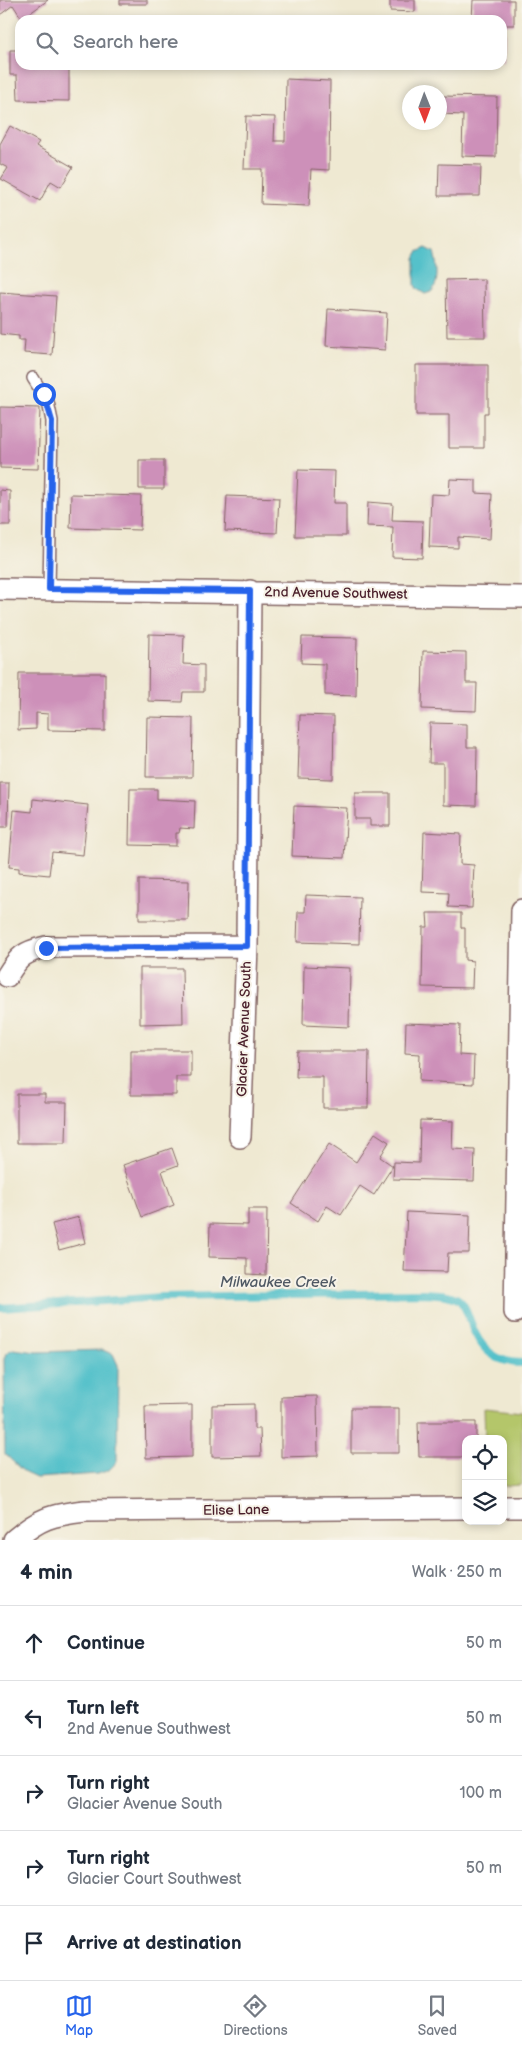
<!DOCTYPE html>
<meta charset="utf-8">
<style>
body{margin:0;font-family:"Balsamiq Sans",sans-serif;background:#f2f2f3;color:#1f2937}
.controls{position:absolute;right:15px;bottom:15px;display:grid;overflow:hidden;border-radius:10px;box-shadow:0 2px 8px #0003}
.controls button{width:45px;height:45px;display:grid;place-items:center;padding:0;border:0;border-bottom:1px solid #e0e1e3;background:#fff;color:#1f2937;font:25px sans-serif}
.compass{position:absolute;left:402px;top:85px;width:45px;height:45px;border-radius:50%;background:#fff;box-shadow:0 2px 8px #0003;rotate:179deg}
.stop{position:absolute;width:15px;height:15px;margin:-11px;border:4px solid #2563eb;border-radius:50%;background:#fff}
.stop.end{background:#2563eb;border-color:#fff;box-shadow:0 1px 5px #0008}
.list{margin:0;padding:0;list-style:none}
h2{display:flex;justify-content:space-between;align-items:center;height:65px;margin:0;padding:0 20px;font-size:21px}
h2 small{font-size:16px;font-weight:400;color:#747a83}
.list li{display:grid;grid-template-columns:32px 1fr auto;gap:15px;align-items:center;box-sizing:border-box;height:75px;padding:0 20px;border-top:1px solid #e0e1e3}
.list b{display:block;font-size:19px;white-space:nowrap}
.list p{margin:0;font-size:16px;white-space:nowrap;color:#747a83}
.list em{font-size:16px;font-style:normal;color:#747a83}
.icon{flex:none;width:28px;height:28px;fill:none;stroke:currentColor;stroke-width:2;stroke-linecap:round;stroke-linejoin:round}
.map{position:relative;flex:none;width:522px;height:1540px;overflow:hidden}
.search{position:absolute;background:#fff;box-shadow:0 2px 8px #0003;left:15px;right:15px;top:15px;height:55px;display:flex;align-items:center;gap:12px;box-sizing:border-box;padding:0 18px;border-radius:15px;color:#747a83;font-size:19px}
.sheet{height:440px;background:#fff}
nav{display:flex;justify-content:space-around;align-items:center;box-sizing:border-box;height:70px;border-top:1px solid #e0e1e3;background:#fff;font-size:14px;color:#747a83}
nav a{display:grid;justify-items:center;gap:2px}
nav .on{color:#2563eb}
.map>svg:first-child{display:block}
.green{fill:#b4c66a;stroke:#7f724a}
.water{fill:#54c1ca;stroke:#4f707a}
.lines{fill:none;stroke-linecap:round;stroke-linejoin:round}
.stream{stroke:#54c1ca;stroke-width:8}
.building{fill:#cd90b9}
.lane-casing{stroke:#846665;stroke-width:14}
.street-casing{stroke:#846665;stroke-width:24}
.lane{stroke:#fff;stroke-width:11}
.street{stroke:#fff;stroke-width:21}
.route{stroke:#2563eb;stroke-width:6}
.labels{text-anchor:middle;dominant-baseline:central;stroke-width:4;stroke-linejoin:round;paint-order:stroke}
.street-label{font-size:14px;fill:#4a1f2b;stroke:#f7f3e8}
.water-label{font-size:15px;font-style:italic;fill:#4e5863;stroke:#f7f3e8}
</style>
<div class="map">
<svg width="522" height="1540" viewBox="0 0 522 1540">
<rect width="100%" height="100%" fill="#f7f3e8"/>
<filter id="ink" filterUnits="userSpaceOnUse"><feTurbulence type="fractalNoise" baseFrequency=".02" numOctaves="2"/><feDisplacementMap in="SourceGraphic" scale="10" xChannelSelector="R" yChannelSelector="G"/><feConvolveMatrix kernelMatrix="1 2 1 2 8 2 1 2 1" color-interpolation-filters="sRGB"/></filter>
<filter id="wash" filterUnits="userSpaceOnUse"><feTurbulence type="fractalNoise" baseFrequency=".0096" numOctaves="4" result="noise"/><feDisplacementMap in="SourceGraphic" scale="20" xChannelSelector="R" yChannelSelector="G"/><feGaussianBlur stdDeviation="1.12" result="paint"/><feColorMatrix in="noise" values="0 0 0 0 0 0 0 0 0 0 0 0 0 0 0 0 0 1.4 0 .05"/><feComposite in="paint" operator="in"/></filter>
<g filter="url(#wash)">
<rect width="100%" height="100%" fill="#efe9d2"/>
<path class="green" d="M484,1408L522,1412V1485L503,1486V1439H485Z"/>
<path class="water" d="M426,248L434,252C437,263 440,284 431,292L425,294L417,289L415,285V258L418,252Z
M13,1349L37,1352L102,1350L113,1354L118,1365L117,1462L109,1470L98,1474L36,1478L25,1473L5,1454L4,1359L6,1353Z"/>
<g class="lines">
<path class="stream" d="M0,1308L162,1297L423,1293C434,1294 448,1293 458,1299C465,1304 468,1315 471,1323C479,1348 495,1363 522,1363"/>
</g>
<g id="blocks">
<path class="building" d="M0,0H48L22,19L13,5L0,15Z
M120,0H147V4H120Z
M390,0H415V12L390,11Z
M473,0H514V25H505L504,60H502V20H472Z
M10,50H20V65H69V101L18,100L17,75H10Z
M286,79L330,81L329,170L311,169L309,206L261,204L262,169H244L246,116L275,117L274,141H285Z
M440,96L497,97L496,157L462,156L463,115L440,114Z
M10,126L39,142L36,146L73,167L61,187L51,181L40,201L1,179L8,168L0,164V144Z
M439,164L481,165L480,196H438Z
M484,279L485,337H447L446,280Z
M0,292L56,296L52,355L24,353L25,340H19V336L0,334Z
M328,309L387,313L385,350L326,346Z
M416,365H488V413H484V448H449V415H416Z
M0,407L40,408L38,469L0,468Z
M139,460H164V489H139Z
M298,470L335,471L334,503H346V536H295Z
M450,479L476,480V493L492,494L490,539L458,537V548L429,547L431,494L449,495Z
M0,490L10,491V525H0Z
M71,494L141,496L140,530L70,528Z
M227,496L279,498L277,533L225,531Z
M368,502L393,504L392,520L423,521L422,558L392,557L393,527L367,526Z
M149,634L184,635L183,664L204,665V692H183L182,702L148,701Z
M302,637L357,638L356,696L325,695V664L301,663Z
M423,651L466,652V683H477L476,711L422,709Z
M19,673H105V731L48,730V714L36,713V729L18,730Z
M300,715L334,716L333,779L298,778Z
M147,717L193,718L192,777H146Z
M430,723L467,724V747H477L476,806L443,805V763H429Z
M0,783H9L8,827H0Z
M130,789H157V799L195,801L194,829L180,828L179,833H176V846L129,845Z
M355,793H390V826H370V819H355Z
M33,799L88,805L83,855L52,852L49,875L19,872V868L9,867L14,810L32,812Z
M294,806L347,808L344,858L292,856Z
M424,832L461,834L460,864L474,865L472,908L448,907L449,893L422,892Z
M139,880L189,881L188,920H139Z
M306,895L360,897L359,944L297,942L298,912H305Z
M427,913H461V928H465V960L473,961L472,988L422,987L423,927H428Z
M304,966L350,968L349,1027L303,1025Z
M140,968H182L183,1023L140,1024Z
M406,1023L460,1025L459,1055L474,1056L473,1084L419,1081L420,1054L405,1053Z
M131,1050H191V1077H176V1095H131Z
M297,1051H369L368,1108H323V1077H296Z
M17,1094H45V1102H67L66,1143H17Z
M420,1120L453,1121L452,1149L475,1150L474,1181L393,1179L394,1162L419,1163Z
M375,1133L389,1142L380,1157L393,1166L374,1195L360,1186L341,1215L327,1206L318,1221L291,1203L329,1144L356,1162Z
M172,1148L178,1165L162,1171L174,1205L142,1217L123,1165Z
M248,1209H267L266,1275L247,1274V1258L209,1257L210,1224L248,1225Z
M407,1212L470,1215L469,1253H448L447,1272L404,1271Z
M79,1217L85,1243L59,1250L52,1224Z
M317,1396L318,1456L281,1457V1397Z
M254,1404V1429H260L261,1456L212,1457V1405Z
M192,1405V1457L146,1458L145,1406Z
M351,1408H399V1453H351Z
M418,1422H476V1439H466V1457H419Z"/>
</g>
</g>
<g filter="url(#ink)">
<use href="#blocks" fill-opacity="0" stroke="#846665" stroke-width="1"/>
<g class="lines">
<g class="lane-casing">
<path id="lane" d="M33,378L48,402L52,421L49,589"/>
</g>
<g class="street-casing">
<path id="street" d="M0,589L522,597
M7,976C19,956 24,952 46,947L247,946
M240,1137L247,946L250,591
M515,1312L522,910
M503,1507H522
M14,1540C40,1518 51,1515 85,1511L466,1508"/>
</g>
<use href="#lane" class="lane"/>
<use href="#street" class="street"/>
</g>
</g>
<g class="lines" filter="url(#ink)">
<path class="route" d="M44,394L52,421L49,589L250,591L247,946L46,948"/>
</g>
<g class="labels">
<g class="street-label">
<text transform="translate(336 593) rotate(1)">2nd Avenue Southwest</text>
<text transform="translate(244 1029) rotate(-88)">Glacier Avenue South</text>
<text transform="translate(236 1510) rotate(-1)">Elise Lane</text>
</g>
<g class="water-label">
<text x="278" y="1282">Milwaukee Creek</text>
</g>
</g>
</svg>
<div class="controls">
<button><svg class="icon" aria-label="locate" viewBox="0 0 24 24"><circle cx="12" cy="12" r="6"/><path d="M12 2v4M12 18v4M2 12h4M18 12h4"/></svg></button>
<button><svg class="icon" aria-label="layers" viewBox="0 0 24 24"><path d="M12 4l9 5-9 5-9-5zM3 14l9 5 9-5"/></svg></button>
</div>
<svg class="compass" viewBox="-18 -18 36 36"><path d="M0-13l5 13h-10z" fill="#e53935"/><path d="M0 13l5-13h-10z" fill="#747a83"/></svg>
<div class="stop" style="left:44px;top:394px"></div>
<div class="stop end" style="left:46px;top:948px"></div>
<div class="search"><svg class="icon" aria-label="search" viewBox="0 0 24 24"><circle cx="10" cy="10" r="6"/><path d="M15 15l6 6"/></svg>Search here</div>
</div>
<section class="sheet">
<h2>4 min<small>Walk · 250 m</small></h2>
<ul class="list">
<li><svg class="icon" aria-label="ahead" viewBox="0 0 24 24"><path d="M12 20V5M6 11l6-6 6 6"/></svg><div><b>Continue</b></div><em>50 m</em></li>
<li><svg class="icon" aria-label="left" viewBox="0 0 24 24"><path d="M17 20v-9H6M10 6l-5 5 5 5"/></svg><div><b>Turn left</b><p>2nd Avenue Southwest</p></div><em>50 m</em></li>
<li><svg class="icon" aria-label="right" viewBox="0 0 24 24"><path d="M7 20v-9h11M14 6l5 5-5 5"/></svg><div><b>Turn right</b><p>Glacier Avenue South</p></div><em>100 m</em></li>
<li><svg class="icon" aria-label="right" viewBox="0 0 24 24"><path d="M7 20v-9h11M14 6l5 5-5 5"/></svg><div><b>Turn right</b><p>Glacier Court Southwest</p></div><em>50 m</em></li>
<li><svg class="icon" aria-label="arrive" viewBox="0 0 24 24"><path d="M6 21V4h12l-3 4 3 4H6"/></svg><div><b>Arrive at destination</b></div></li>
</ul>
</section>
<nav>
<a class="on"><svg class="icon" aria-label="map" viewBox="0 0 24 24"><path d="M3 6l6-2 6 2 6-2v14l-6 2-6-2-6 2zM9 4v14M15 6v14"/></svg>Map</a>
<a><svg class="icon" aria-label="directions" viewBox="0 0 24 24"><path d="M12 3l9 9-9 9-9-9zM9 14v-3h6M13 9l2 2-2 2"/></svg>Directions</a>
<a><svg class="icon" aria-label="saved" viewBox="0 0 24 24"><path d="M7 4h10v16l-5-4-5 4z"/></svg>Saved</a>
</nav>
